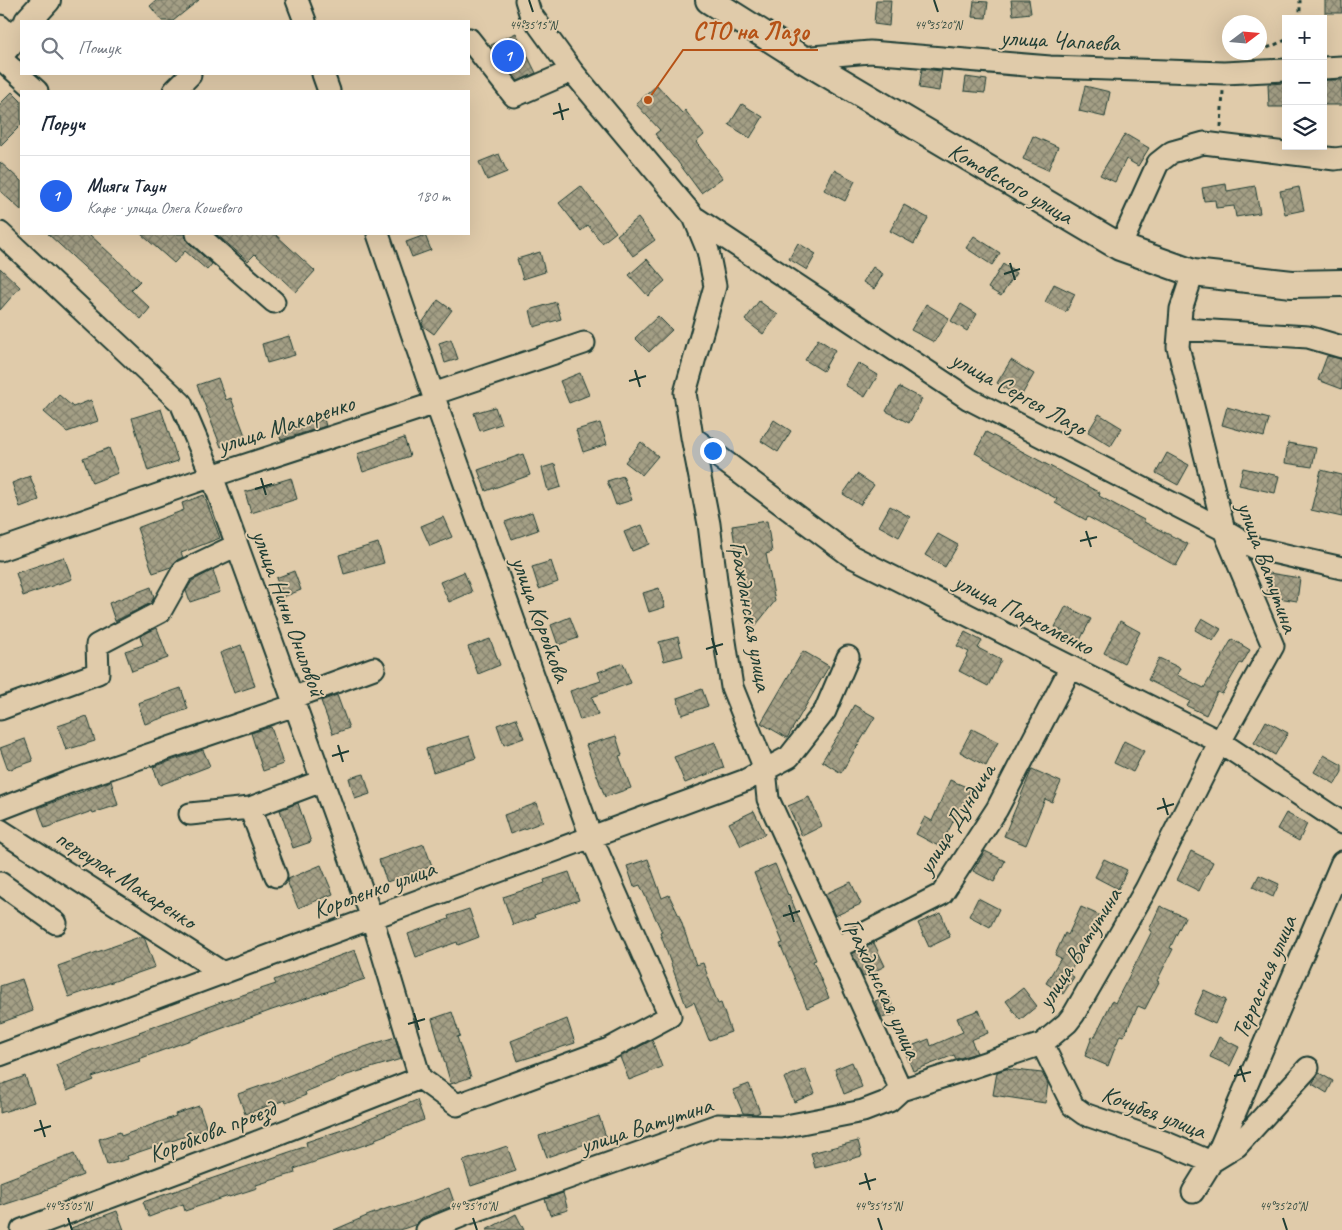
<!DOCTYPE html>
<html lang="uk">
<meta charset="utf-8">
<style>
body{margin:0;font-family:Caveat,sans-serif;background:#f2f2f3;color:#1f2937}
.controls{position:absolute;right:15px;top:15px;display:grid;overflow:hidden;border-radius:0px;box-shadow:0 5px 20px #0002}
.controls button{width:45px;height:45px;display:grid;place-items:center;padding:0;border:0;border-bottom:1px solid #e0e1e3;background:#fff;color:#1f2937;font:25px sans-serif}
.compass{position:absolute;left:1222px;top:15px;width:45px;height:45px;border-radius:50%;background:#fff;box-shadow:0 5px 20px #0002;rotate:74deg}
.you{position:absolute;left:712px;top:450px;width:18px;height:18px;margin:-12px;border:4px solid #fff;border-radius:50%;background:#1a73e8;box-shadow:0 0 0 8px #1a73e833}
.badge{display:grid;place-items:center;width:32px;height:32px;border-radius:50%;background:#2563eb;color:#fff;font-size:16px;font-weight:700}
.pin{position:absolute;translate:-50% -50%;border:2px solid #fff;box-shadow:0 1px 5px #0006}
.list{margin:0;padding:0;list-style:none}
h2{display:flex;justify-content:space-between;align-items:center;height:65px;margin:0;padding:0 20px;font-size:21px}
h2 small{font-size:16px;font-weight:400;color:#747a83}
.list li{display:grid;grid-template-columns:32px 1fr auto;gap:15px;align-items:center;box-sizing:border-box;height:80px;padding:0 20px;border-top:1px solid #e0e1e3}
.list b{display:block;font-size:19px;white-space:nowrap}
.list p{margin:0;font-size:16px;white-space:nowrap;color:#747a83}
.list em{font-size:16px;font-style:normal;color:#747a83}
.icon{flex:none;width:28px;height:28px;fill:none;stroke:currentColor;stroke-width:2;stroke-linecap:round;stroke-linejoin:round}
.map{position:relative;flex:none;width:1342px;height:1230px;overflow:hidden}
.search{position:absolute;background:#fff;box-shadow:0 5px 20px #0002;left:20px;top:20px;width:450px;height:55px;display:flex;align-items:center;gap:12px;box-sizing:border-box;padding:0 18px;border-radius:0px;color:#747a83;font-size:19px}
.panel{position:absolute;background:#fff;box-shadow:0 5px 20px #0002;left:20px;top:90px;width:450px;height:145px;border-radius:0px}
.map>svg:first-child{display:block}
.building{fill:url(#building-cross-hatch);stroke:#1f3d34}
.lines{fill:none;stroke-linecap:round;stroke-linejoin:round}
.minor-casing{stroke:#1f3d34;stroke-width:25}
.major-casing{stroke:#1f3d34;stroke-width:30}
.path{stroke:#1f3d34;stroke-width:3;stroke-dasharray:4 4;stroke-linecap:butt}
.minor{stroke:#e0cbaa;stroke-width:21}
.major{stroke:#e0cbaa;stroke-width:26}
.ticks{fill:none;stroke:#1f3d34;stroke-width:2}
.labels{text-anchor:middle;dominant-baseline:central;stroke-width:4;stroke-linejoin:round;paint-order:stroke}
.street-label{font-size:24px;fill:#1f3d34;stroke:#e0cbaa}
.ticks-label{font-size:12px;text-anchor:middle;fill:#1f3d34;stroke:#e0cbaa;stroke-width:4;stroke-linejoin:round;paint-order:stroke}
.leader{fill:none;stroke:#b65216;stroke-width:2}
.callout-dot{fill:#b65216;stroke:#e0cbaa;stroke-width:2}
.callout-label{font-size:25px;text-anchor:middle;font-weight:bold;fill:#b65216;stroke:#e0cbaa;stroke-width:4;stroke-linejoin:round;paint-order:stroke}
</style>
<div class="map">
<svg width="1342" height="1230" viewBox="0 0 1342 1230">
<defs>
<pattern id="building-cross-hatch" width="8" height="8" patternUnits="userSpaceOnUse" patternTransform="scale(1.25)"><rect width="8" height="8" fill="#a49f85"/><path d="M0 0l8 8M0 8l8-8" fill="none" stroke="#85836e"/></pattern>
</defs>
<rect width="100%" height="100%" fill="#e0cbaa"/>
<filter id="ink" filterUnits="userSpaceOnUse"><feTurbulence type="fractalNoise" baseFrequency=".02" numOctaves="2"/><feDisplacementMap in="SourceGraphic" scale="10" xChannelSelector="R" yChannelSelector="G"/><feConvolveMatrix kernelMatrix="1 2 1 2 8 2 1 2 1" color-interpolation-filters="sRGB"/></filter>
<g filter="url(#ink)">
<path class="building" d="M157,0H199L173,21H162L150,6Z
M876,0H891L889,26L874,24Z
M1011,0H1029L1031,13L1013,15Z
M1325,0H1342V13H1325Z
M974,1L988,2L986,18L972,17Z
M516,33L536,73L518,81L491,45Z
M922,69L942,71L939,91L919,88Z
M966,77L987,80L985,93L964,91Z
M1323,80H1342V105H1323Z
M1286,83V107H1269L1268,84Z
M657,85L682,113L685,110L704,135L696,142L722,178L701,193L675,158H674L655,134L660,130L636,104Z
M1085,86L1110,92L1105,117L1079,111Z
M12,92L21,101V125L0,146V104Z
M742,104L763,117L750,138L729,125Z
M1125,134L1149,148L1138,166L1126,159L1115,182L1100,175Z
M1033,136L1058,147L1048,170L1023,159Z
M499,154L507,172L487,180L479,162Z
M0,162L21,181V210L0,191Z
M834,170L855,181L845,201L824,190Z
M1226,184L1227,191L1255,186L1260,213L1236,217L1234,206L1216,208L1215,200L1204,201L1202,188Z
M581,186L616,232L602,243L588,225L581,231L559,203Z
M1299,187L1304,210L1285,214L1280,191Z
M904,205L928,218L914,244L890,231Z
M638,218L655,240L633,256L617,235Z
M48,234H89L140,281L131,290L150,308L141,319Z
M141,234H185V238L189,243L212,264L207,270L185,251L174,263Z
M216,234H275L315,271L296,292L255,254L248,261Z
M425,235L431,250L412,257L406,242Z
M974,236L1000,253L992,265L966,248Z
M798,243L816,254L807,270L789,259Z
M540,252L545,272L523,279L517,259Z
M647,259L665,281L648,296L629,275Z
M1003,264L1016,273L1001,296L988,288Z
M873,267L883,274L874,289L863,282Z
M0,268L20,287L0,310Z
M1054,284L1075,294L1066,312L1045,302Z
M438,300L452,310L434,334L423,326L422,323Z
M759,301L778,315L763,334L745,320Z
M556,302L561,319L534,327L530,310Z
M926,304L949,318L934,342L911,330Z
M961,304L977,314L967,331L951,321Z
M658,316L672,330L649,352L635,338Z
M289,336L295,355L267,363L262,344Z
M451,339L458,359L445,363L439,343Z
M818,339L835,350L823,371L805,360Z
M1327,356L1342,359V389L1318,380Z
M1011,360L1034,374L1020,398L997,383Z
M858,363L878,375L865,397L845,385Z
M580,373L589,395L569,403L560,381Z
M218,378L226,400L231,398L246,438L221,447L197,385Z
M899,387L922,399L909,423L886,411Z
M59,395L73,407L91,400L98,421L67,432L44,412Z
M495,407L501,424L480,431L474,413Z
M1227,407L1269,419L1264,437L1222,425Z
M161,409L178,461L148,471L132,418Z
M1099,414L1122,428L1111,446L1088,432Z
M324,419L326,426L281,440L279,434Z
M774,420L791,431L778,452L761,441Z
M600,423L607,444L583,452L576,430Z
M986,432L1100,493L1099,496L1144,520V522L1188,544L1176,566L1088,517L1086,520L1055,503L1057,499L975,453Z
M404,438L410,456L363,472L357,454Z
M641,442L658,456L642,475L625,462Z
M1288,443L1316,448L1312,467L1285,463Z
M109,448L118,473L92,483L83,458Z
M1167,453L1189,465L1178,485L1156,473Z
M523,454L530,475L486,491L478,470Z
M555,464L561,487L548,491L542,468Z
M1243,468L1279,476L1275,493L1239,485Z
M1321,470L1342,475V517L1311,510Z
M857,474L874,485L860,505L843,494Z
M30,476L39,500L20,507L12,483Z
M623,476L632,500L616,505L607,481Z
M291,478L297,499L251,513L245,492Z
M204,495L220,538L181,553L183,557L177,560L171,567L153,573L137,528L184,510L182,503Z
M890,506L910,517L899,537L879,526Z
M532,512L538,530L512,539L505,522Z
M443,517L452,537L430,546L421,526Z
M767,521L772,552L766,554L775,601L752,630L739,575L740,574L732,526Z
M642,525L650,544L632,551L624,532Z
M938,534L958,545L945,567L925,555Z
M378,543L384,563L344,574L339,555Z
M64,557L72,579L23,596L16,573Z
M551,561L558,582L539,589L532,567Z
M213,570L220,592L190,602L186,591L192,581Z
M294,571L301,590L283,597L276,578Z
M464,572L472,592L449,602L440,582Z
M1269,573L1300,578L1297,601L1266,596Z
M151,587L154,597L151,603L115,621L109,603Z
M659,588L665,607L649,612L643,593Z
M1066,606L1091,619L1080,640L1055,627Z
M570,617L578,638L558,645L551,625Z
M1202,618L1221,629L1213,641L1195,630Z
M1120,621L1140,632L1124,663L1104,653Z
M157,628L168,658L132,671L125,651L143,645L140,636Z
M965,632L982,641L978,648L1001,660L988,686L959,671L969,652L957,646Z
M678,637L683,656L664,661L659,642Z
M490,639L500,665L478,674L468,647Z
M1232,639L1250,650L1242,664L1240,663L1222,694L1217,692L1206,715L1187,706L1190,701L1148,680L1159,658L1180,668L1177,675L1204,688Z
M241,645L255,686L234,693L220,653Z
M803,651L829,666L787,738L761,723Z
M623,663L631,683L592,697L598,715L580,720L570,691L601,681L598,672Z
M181,688L188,709L145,724L138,703Z
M702,689L708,706L682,715L677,698Z
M337,695L349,728L333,734L321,701Z
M854,705L875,717L841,773L822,761L845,724H844Z
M87,716L95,741L66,750L58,726Z
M516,718L524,738L504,745L497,725Z
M1266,721L1288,733L1275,755L1254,743Z
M271,727L283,764L263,771L251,733Z
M972,729L998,742L986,766L960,752Z
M469,736L476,758L433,772L426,749Z
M616,736L622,755L619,756L631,788L605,797L586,745Z
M25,739L33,761L8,770L0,748Z
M1124,741L1144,751L1133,772L1114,763Z
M715,742L724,768L685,783L674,757Z
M203,750L210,766L160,785L153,767Z
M1324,755L1342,765V772L1335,784L1314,772Z
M1032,769L1061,782L1052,802L1045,799L1026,845L1004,836Z
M364,774L370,794L355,799L349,778Z
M950,780L971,789L962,809L960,808L940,847L916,834L925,817L932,821Z
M111,781L118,805L93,813L92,811L45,828L38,808Z
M809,797L822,826L802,836L788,806Z
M298,803L311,842L293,848L280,810Z
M537,803L543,822L510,834L504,815Z
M754,811L765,834L741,846L729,823Z
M1286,813L1307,824L1299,841L1277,829Z
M424,844L432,866L387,882L379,860Z
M985,851L1005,861L994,882L973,871Z
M1191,851L1213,862L1199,891L1177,880Z
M648,859L662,898L669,895L680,918L696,965L703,963L718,1004L721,1003L731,1032L709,1040L694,1002L686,1006L660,933L662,932L640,885L634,887L627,866Z
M1104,859L1127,870L1118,889L1095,877Z
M775,864L788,895L789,894L816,960L813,961L829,998L807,1008L780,944L783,943L754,873Z
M321,865L333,894L298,908L287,881L288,879Z
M569,872L579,900L534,915L535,918L513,925L503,897L545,883L544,880Z
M1259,875L1279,884L1273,897L1253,887Z
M851,882L861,904L835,916L825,894Z
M978,898L999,909L990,927L969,916Z
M1160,906L1185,917L1170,948L1173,949L1157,981L1159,982L1145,1009L1138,1006L1124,1036L1120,1035L1108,1066L1085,1056L1092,1037L1094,1038L1112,1001L1115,1003L1137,961L1152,931L1149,930Z
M1081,907L1101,916L1069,974L1074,977L1063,994L1046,983L1061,958L1055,955L1065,933L1068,935Z
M469,909L479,937L458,945L457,942L416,957L408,934L449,919L448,916Z
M941,913L950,937L929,947L918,923Z
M142,936L144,937L155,967L69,997L58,966Z
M874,943L885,966L863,977L852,954Z
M355,950L365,979L272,1010L139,1059L140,1061L92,1077L94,1080L67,1091L56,1065L97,1048L140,1033L139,1032L224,1001L276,984L274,980Z
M22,979L33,1011L0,1023V986Z
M1023,988L1037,1006L1020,1020L1006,1001Z
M1204,990L1226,1000L1215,1024L1193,1014Z
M889,996L895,1014L882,1018L875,1001Z
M979,1010L988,1033L971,1040L977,1053L956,1059L954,1055L913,1071L904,1049L929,1039L931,1046L963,1032L957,1018Z
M452,1012L460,1036L457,1037L471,1077L451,1084L432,1019Z
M567,1019L575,1043L518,1061L511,1041Z
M395,1037L401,1059L347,1075L305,1092L306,1095L286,1103L285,1100L245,1114L238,1094L278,1080L346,1053Z
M1219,1037L1239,1047L1230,1066L1210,1057Z
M652,1040L662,1067L629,1080L620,1057Z
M852,1062L862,1087L844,1094L835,1069Z
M805,1069L815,1093L794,1102L784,1078Z
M1006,1069L1042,1073L1048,1084L1045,1103L993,1095L997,1072Z
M1319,1073L1333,1081L1327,1093L1312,1084Z
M25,1076L34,1102L0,1113V1085Z
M749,1084L760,1112L756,1114L743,1113L733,1090Z
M417,1100L424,1120L375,1139L376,1141L294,1169L295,1173L256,1185L257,1188L229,1197V1196L185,1211L183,1204L149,1217L143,1202L307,1146L306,1142L342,1130Z
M199,1106L207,1129L127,1156L128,1159L107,1165L99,1139L120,1132L121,1136L176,1116L175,1114Z
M599,1116L606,1137L547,1157L539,1136Z
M858,1141L862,1156L815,1168L811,1153Z
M507,1146L516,1171L471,1186L463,1161Z
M74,1154L83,1175L43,1191V1192L0,1206V1182Z
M449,1188L455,1205L422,1218L417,1224L406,1228L399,1230H334L369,1215L394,1206L395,1208Z
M563,1193L568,1210L550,1215L545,1199Z
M117,1211L124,1230H71V1228Z
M516,1214L524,1230H486Z"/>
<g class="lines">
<g class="minor-casing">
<path id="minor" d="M297,0L305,21
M526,0L530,13L572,71L694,217L969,399L1224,530L1255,548L1342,568
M0,26L13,39
M469,39L514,96L572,71
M0,58L37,91
M801,58L870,52L1050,67L1224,73L1286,70
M1323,68L1342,67
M323,74L329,91
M174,91L190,75
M694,217L708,251L715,286L685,393L692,437L709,524L718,596L732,687L765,769L768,799L901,1090
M0,233L181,403L212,476L372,918L420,1078
M197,234L274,302
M378,234L435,400L591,837L670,1016L609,1049L457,1105L420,1078
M1120,247L1158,163L1172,152L1204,143L1335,159L1342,158
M1180,329L1308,337L1342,347
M692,437L851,556L1220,742L1342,823
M0,550L212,476L430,405L442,391L584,343
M292,698L374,668
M0,709L98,673L97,645L160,612L183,571L237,545
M250,808L276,876
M0,809L72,781L295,705
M190,814L250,808L322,781
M0,830L223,973
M0,883L56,923
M836,948L942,894L997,809L1071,667
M1042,1044L1073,1106L1084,1114L1164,1142L1211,1162L1237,1146L1308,1068
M0,1055L746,780L789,757L825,711L848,657
M1193,1192L1219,1150L1342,862
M22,1230L252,1144L420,1078
M427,1230L469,1213L718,1125L781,1127L863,1111L889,1101L901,1090L970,1068L1042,1044L1067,1023L1074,1014L1146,889L1220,742L1273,646L1224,530L1178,347L1181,309L1193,273"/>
</g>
<g class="major-casing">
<path id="major" d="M709,0L801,58L1120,247L1193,273L1292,284L1342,283
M28,21L47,0
M0,54L21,30"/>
</g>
<path class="path" d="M1298,19L1300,13V0
M1260,51L1286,40
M1221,127L1223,91"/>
<use href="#minor" class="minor"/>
<use href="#major" class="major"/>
</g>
</g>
<path class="ticks" d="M529,0L533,12M934,0L938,12M559,103L563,120M553,114L569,109M1010,263L1015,280M1004,274L1020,269M635,370L640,387M629,381L646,376M261,478L266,495M255,489L272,484M1086,531L1091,547M1080,541L1097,537M712,638L717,655M706,649L723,644M338,745L343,762M332,756L349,751M1163,798L1168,815M1157,809L1174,804M789,905L794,922M783,916L800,911M414,1013L419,1030M408,1024L425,1019M1240,1066L1245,1082M1234,1076L1251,1072M40,1120L45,1137M34,1131L51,1126M865,1173L870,1190M859,1184L876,1179M68,1218L72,1230M473,1218L477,1230M878,1218L882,1230M1283,1218L1287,1230"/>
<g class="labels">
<g class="street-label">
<text transform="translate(1060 40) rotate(3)">улица Чапаева</text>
<text transform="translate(1011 183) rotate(30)">Котовского улица</text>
<text transform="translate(1019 393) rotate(29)">улица Сергея Лазо</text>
<text transform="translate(286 424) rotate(-18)">улица Макаренко</text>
<text transform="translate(1268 567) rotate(70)">улица Ватутина</text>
<text transform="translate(289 613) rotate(70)">улица Нины Ониловой</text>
<text transform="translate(1024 614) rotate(27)">улица Пархоменко</text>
<text transform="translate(751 616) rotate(80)">Гражданская улица</text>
<text transform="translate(541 619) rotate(70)">улица Коробкова</text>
<text transform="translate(956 819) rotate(-58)">улица Дундича</text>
<text transform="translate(126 879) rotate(33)">переулок Макаренко</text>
<text transform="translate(374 889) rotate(-20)">Короленко улица</text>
<text transform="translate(1079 948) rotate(-58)">улица Ватутина</text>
<text transform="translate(1264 977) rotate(-67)">Террасная улица</text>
<text transform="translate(883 988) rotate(65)">Гражданская улица</text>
<text transform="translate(1154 1112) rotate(21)">Кочубея улица</text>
<text transform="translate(646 1125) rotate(-18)">улица Ватутина</text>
<text transform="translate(212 1131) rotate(-21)">Коробкова проезд</text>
</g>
</g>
<g class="ticks-label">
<text x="533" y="29">44°35'15"N</text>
<text x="938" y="29">44°35'20"N</text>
<text x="68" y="1210">44°35'05"N</text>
<text x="473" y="1210">44°35'10"N</text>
<text x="878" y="1210">44°35'15"N</text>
<text x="1283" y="1210">44°35'20"N</text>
</g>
<path class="leader" d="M648 100L683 50H818"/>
<circle class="callout-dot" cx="648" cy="100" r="5"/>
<g class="callout-label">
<text x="751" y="39">СТО на Лазо</text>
</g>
</svg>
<div class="controls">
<button>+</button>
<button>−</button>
<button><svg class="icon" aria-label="layers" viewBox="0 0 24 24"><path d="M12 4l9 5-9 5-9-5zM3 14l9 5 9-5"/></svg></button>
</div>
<svg class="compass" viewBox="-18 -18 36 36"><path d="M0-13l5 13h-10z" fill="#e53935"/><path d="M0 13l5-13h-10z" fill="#747a83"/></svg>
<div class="you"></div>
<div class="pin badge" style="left:508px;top:56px">1</div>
<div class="search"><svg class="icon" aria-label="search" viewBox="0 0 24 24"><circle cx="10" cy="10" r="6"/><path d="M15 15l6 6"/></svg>Пошук</div>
<section class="panel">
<h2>Поруч<small></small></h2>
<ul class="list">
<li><span class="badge">1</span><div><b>Мияги Таун</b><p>Кафе · улица Олега Кошевого</p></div><em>180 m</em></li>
</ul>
</section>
</div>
